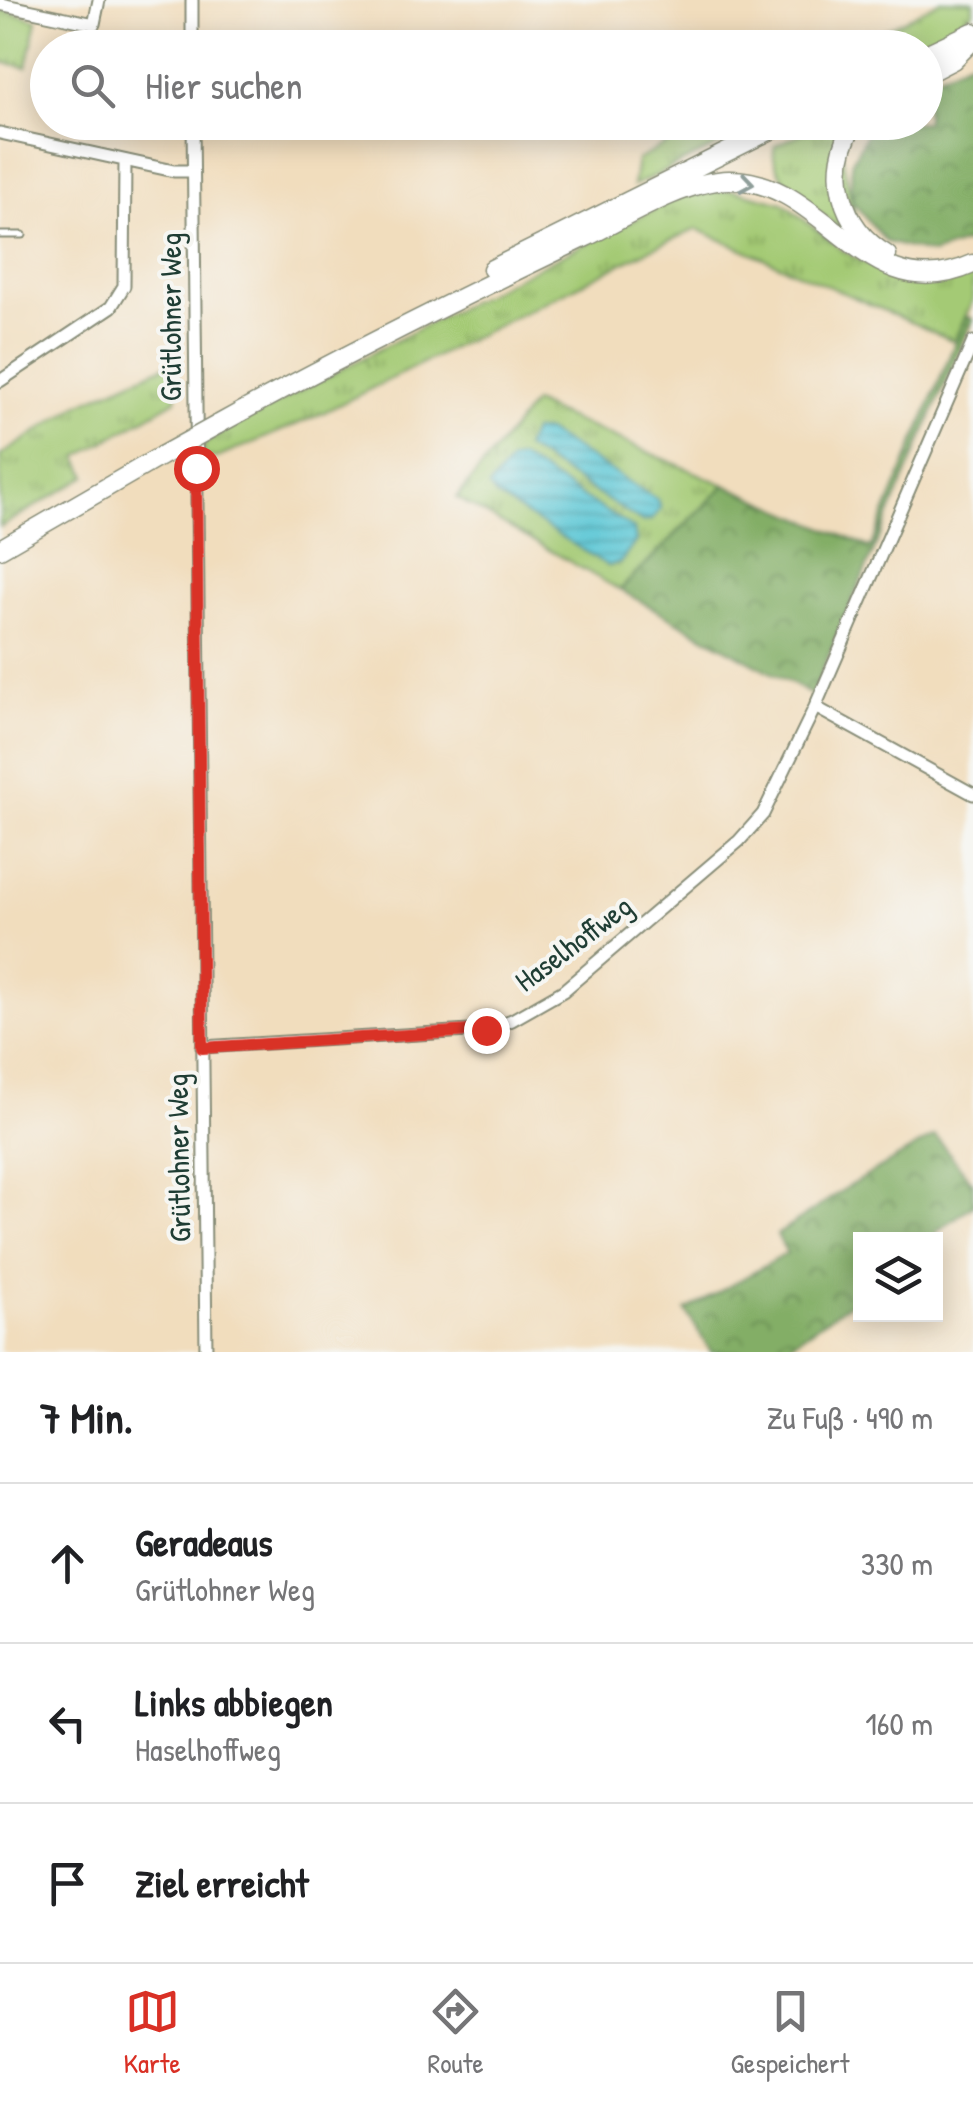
<!DOCTYPE html>
<html lang="de">
<meta charset="utf-8">
<style>
body{margin:0;font-family:"Patrick Hand",sans-serif;background:#f2f2f2;color:#202124}
.controls{position:absolute;right:30px;bottom:30px;display:grid;overflow:hidden;border-radius:0px;box-shadow:0 5px 25px #0003}
.controls button{width:90px;height:90px;display:grid;place-items:center;padding:0;border:0;border-bottom:2px solid #e0e0e0;background:#fff;color:#202124;font:50px sans-serif}
.stop{position:absolute;width:30px;height:30px;margin:-22px;border:8px solid #d93025;border-radius:50%;background:#fff}
.stop.end{background:#d93025;border-color:#fff;box-shadow:0 2px 10px #0008}
.list{margin:0;padding:0;list-style:none}
h2{display:flex;justify-content:space-between;align-items:center;height:130px;margin:0;padding:0 40px;font-size:42px}
h2 small{font-size:32px;font-weight:400;color:#757577}
.list li{display:grid;grid-template-columns:65px 1fr auto;gap:30px;align-items:center;box-sizing:border-box;height:160px;padding:0 40px;border-top:2px solid #e0e0e0}
.list b{display:block;font-size:38px;white-space:nowrap}
.list p{margin:0;font-size:32px;white-space:nowrap;color:#757577}
.list em{font-size:32px;font-style:normal;color:#757577}
.icon{flex:none;width:55px;height:55px;fill:none;stroke:currentColor;stroke-width:2;stroke-linecap:round;stroke-linejoin:round}
.map{position:relative;flex:none;width:973px;height:1352px;overflow:hidden}
.search{position:absolute;background:#fff;box-shadow:0 5px 25px #0003;left:30px;right:30px;top:30px;height:110px;display:flex;align-items:center;gap:25px;box-sizing:border-box;padding:0 35px;border-radius:55px;color:#757577;font-size:38px}
.sheet{height:610px;background:#fff}
nav{display:flex;justify-content:space-around;align-items:center;box-sizing:border-box;height:140px;border-top:2px solid #e0e0e0;background:#fff;font-size:28px;color:#757577}
nav a{display:grid;justify-items:center;gap:5px}
nav .on{color:#d93025}
.map>svg:first-child{display:block}
.grass{fill:url(#grass-tufts);stroke:#628454;stroke-width:2.5}
.forest{fill:url(#forest-crowns);stroke:#51764d;stroke-width:2.5}
.water{fill:url(#water-rules);stroke:#3e8285;stroke-width:2.5}
.lines{fill:none;stroke-linecap:round;stroke-linejoin:round}
.service-casing{stroke:#888d78;stroke-width:9}
.minor-casing{stroke:#888d78;stroke-width:15}
.trunk-casing{stroke:#888d78;stroke-width:21}
.service{stroke:#fff;stroke-width:5}
.minor{stroke:#fff;stroke-width:11}
.trunk{stroke:#fff;stroke-width:18}
.trunk-bridge-casing{stroke:#888d78;stroke-width:21;stroke-linecap:butt}
.trunk-bridge{stroke:#fff;stroke-width:18}
.oneway{stroke:#8f9e9a}
.route{stroke:#d93025;stroke-width:12}
.labels{text-anchor:middle;dominant-baseline:central;stroke-width:8;stroke-linejoin:round;paint-order:stroke}
.street-label{font-size:30px;fill:#1f3d34;stroke:#f6f6f2}
</style>
<div class="map">
<svg width="973" height="1352" viewBox="0 0 973 1352">
<defs>
<pattern id="grass-tufts" width="24" height="20" patternUnits="userSpaceOnUse" patternTransform="scale(2.5)"><rect width="24" height="20" fill="#a4ca74"/><path d="M3 7l-1-3M5 7V3M7 7l1-3M15 17l-1-3M17 17v-4M19 17l1-3" fill="none" stroke="#85a560"/></pattern>
<pattern id="forest-crowns" width="20" height="18" patternUnits="userSpaceOnUse" patternTransform="scale(2.5)"><rect width="20" height="18" fill="#83ae66"/><path d="M2 6a3 3 0 1 1 6 0M12 15a3 3 0 1 1 6 0" fill="none" stroke="#6b8f55"/></pattern>
<pattern id="water-rules" width="6" height="5" patternUnits="userSpaceOnUse" patternTransform="scale(2.5)"><rect width="6" height="5" fill="#5cc7d6"/><path d="M0 2.5h6" fill="none" stroke="#4ba3ae"/></pattern>
</defs>
<rect width="100%" height="100%" fill="#f6f6f2"/>
<filter id="ink" filterUnits="userSpaceOnUse"><feTurbulence type="fractalNoise" baseFrequency=".01" numOctaves="2"/><feDisplacementMap in="SourceGraphic" scale="20" xChannelSelector="R" yChannelSelector="G"/><feConvolveMatrix kernelMatrix="1 2 1 2 8 2 1 2 1" color-interpolation-filters="sRGB"/></filter>
<filter id="wash" filterUnits="userSpaceOnUse"><feTurbulence type="fractalNoise" baseFrequency=".0048" numOctaves="4" result="noise"/><feDisplacementMap in="SourceGraphic" scale="40" xChannelSelector="R" yChannelSelector="G"/><feGaussianBlur stdDeviation="2.25" result="paint"/><feColorMatrix in="noise" values="0 0 0 0 0 0 0 0 0 0 0 0 0 0 0 0 0 1.4 0 .05"/><feComposite in="paint" operator="in"/></filter>
<g filter="url(#wash)">
<rect width="100%" height="100%" fill="#f1ddbd"/>
<path class="grass" d="M941,0L973,1V11C923,55 913,47 851,48Z
M0,8L37,20L27,67L0,62Z
M708,122L765,123L633,186L637,160Z
M823,123H848L839,140L860,243C835,223 763,181 775,146Z
M734,190L783,203L843,251L875,268L973,270V300L954,341L697,229L655,247L316,416L217,458L204,456L203,445L220,433L502,285L684,195Z
M171,363L178,367L176,400L78,457L87,476L0,527V456L81,403Z
M533,403L725,485L620,590L457,498Z"/>
<path class="forest" d="M973,59V240L932,254L886,242L852,201L851,163L872,123L926,122V81Z
M966,316L973,319L812,695L620,590L725,485L871,548Z
M935,1136L973,1183V1205L937,1231L935,1239L860,1240V1296L778,1352H711L686,1311L787,1253L777,1235L849,1186Z"/>
<path class="water" d="M532,431H546L658,500L661,508L652,520L642,522L525,448Z
M520,458L634,529L636,541L621,562L608,566L496,496L489,487L510,461Z"/>
</g>
<g filter="url(#ink)">
<g class="lines">
<g class="service-casing">
<path id="service" d="M0,235H23"/>
</g>
<g class="minor-casing">
<path id="minor" d="M192,0V48
M0,4L94,24L99,0
M193,122L206,1352
M0,133L174,171H193
M0,381L111,307L124,286L125,161
M815,707L973,794
M202,1047L486,1030L512,1020L563,991L739,841L763,814L815,707L973,342"/>
</g>
<g class="trunk-casing">
<path id="trunk" d="M926,54L973,32
M926,74L953,60L970,43
M855,122C825,169 840,227 887,255
M492,269L787,122
M217,425C336,359 459,298 582,239C624,219 682,181 729,180C827,179 865,313 973,264
M0,549L161,456"/>
</g>
<use href="#service" class="service"/>
<use href="#minor" class="minor"/>
<use href="#trunk" class="trunk"/>
<g class="trunk-bridge-casing">
<path id="trunk-bridge" d="M161,456L217,425"/>
</g>
<use href="#trunk-bridge" class="trunk-bridge"/>
</g>
<defs><path id="oneway-chevron" d="M-2-3.5L2.5 0L-2 3.5" fill="none" stroke-width="1.6" stroke-linecap="round" stroke-linejoin="round" transform="scale(2.5)"/></defs>
<use class="oneway" href="#oneway-chevron" transform="translate(747 183) rotate(9)"/>
</g>
<g class="lines" filter="url(#ink)">
<path class="route" d="M196,468L202,1048L486,1030"/>
</g>
<g class="labels">
<g class="street-label">
<text transform="translate(170 317) rotate(-90)">Grütlohner Weg</text>
<text transform="translate(573 943) rotate(-37)">Haselhoffweg</text>
<text transform="translate(178 1158) rotate(-91)">Grütlohner Weg</text>
</g>
</g>
</svg>
<div class="controls">
<button><svg class="icon" aria-label="layers" viewBox="0 0 24 24"><path d="M12 4l9 5-9 5-9-5zM3 14l9 5 9-5"/></svg></button>
</div>
<div class="stop" style="left:196px;top:468px"></div>
<div class="stop end" style="left:486px;top:1030px"></div>
<div class="search"><svg class="icon" aria-label="search" viewBox="0 0 24 24"><circle cx="10" cy="10" r="6"/><path d="M15 15l6 6"/></svg>Hier suchen</div>
</div>
<section class="sheet">
<h2>7 Min.<small>Zu Fuß · 490 m</small></h2>
<ul class="list">
<li><svg class="icon" aria-label="ahead" viewBox="0 0 24 24"><path d="M12 20V5M6 11l6-6 6 6"/></svg><div><b>Geradeaus</b><p>Grütlohner Weg</p></div><em>330 m</em></li>
<li><svg class="icon" aria-label="left" viewBox="0 0 24 24"><path d="M17 20v-9H6M10 6l-5 5 5 5"/></svg><div><b>Links abbiegen</b><p>Haselhoffweg</p></div><em>160 m</em></li>
<li><svg class="icon" aria-label="arrive" viewBox="0 0 24 24"><path d="M6 21V4h12l-3 4 3 4H6"/></svg><div><b>Ziel erreicht</b></div></li>
</ul>
</section>
<nav>
<a class="on"><svg class="icon" aria-label="map" viewBox="0 0 24 24"><path d="M3 6l6-2 6 2 6-2v14l-6 2-6-2-6 2zM9 4v14M15 6v14"/></svg>Karte</a>
<a><svg class="icon" aria-label="directions" viewBox="0 0 24 24"><path d="M12 3l9 9-9 9-9-9zM9 14v-3h6M13 9l2 2-2 2"/></svg>Route</a>
<a><svg class="icon" aria-label="saved" viewBox="0 0 24 24"><path d="M7 4h10v16l-5-4-5 4z"/></svg>Gespeichert</a>
</nav>
